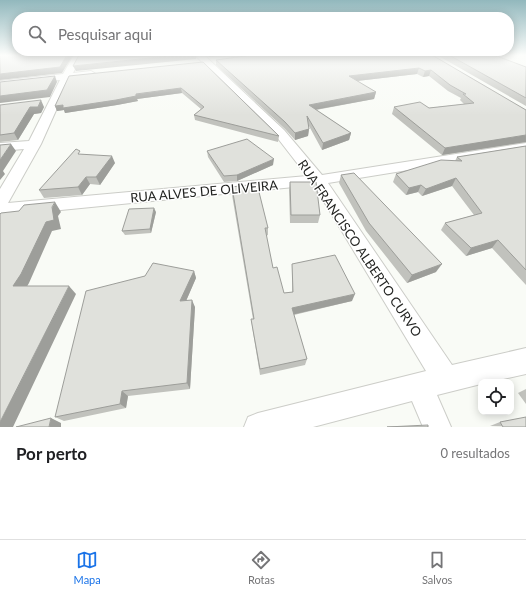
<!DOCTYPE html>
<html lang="pt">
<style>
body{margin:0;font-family:Lato,sans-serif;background:#f2f2f2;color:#202124}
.controls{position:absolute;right:12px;bottom:12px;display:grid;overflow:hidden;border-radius:8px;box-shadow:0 2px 10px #0003}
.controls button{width:36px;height:36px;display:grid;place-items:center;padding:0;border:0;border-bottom:1px solid #e0e0e0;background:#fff;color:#202124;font:20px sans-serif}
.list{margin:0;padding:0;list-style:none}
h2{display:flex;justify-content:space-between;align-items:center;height:52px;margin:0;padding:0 16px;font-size:17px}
h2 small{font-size:13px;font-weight:400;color:#757577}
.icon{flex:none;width:22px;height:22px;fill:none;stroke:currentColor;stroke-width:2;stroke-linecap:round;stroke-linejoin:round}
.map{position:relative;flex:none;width:526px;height:427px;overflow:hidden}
.search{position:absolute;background:#fff;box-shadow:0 2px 10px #0003;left:12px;right:12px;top:12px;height:44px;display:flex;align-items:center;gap:10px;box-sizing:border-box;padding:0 14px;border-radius:16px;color:#757577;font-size:15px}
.sheet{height:112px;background:#fff}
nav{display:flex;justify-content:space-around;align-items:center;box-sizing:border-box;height:56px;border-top:1px solid #e0e0e0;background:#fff;font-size:11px;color:#757577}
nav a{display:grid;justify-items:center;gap:2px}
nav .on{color:#1a73e8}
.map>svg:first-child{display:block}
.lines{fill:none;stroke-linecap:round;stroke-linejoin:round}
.street-casing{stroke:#cccdc8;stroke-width:2}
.street{fill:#fff;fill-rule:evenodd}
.wall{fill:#c1c2bd}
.shaded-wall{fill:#9d9e9a}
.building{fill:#e0e1dc;stroke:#9d9e9a}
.labels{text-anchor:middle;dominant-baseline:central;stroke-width:3;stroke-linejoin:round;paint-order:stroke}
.street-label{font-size:13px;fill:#242523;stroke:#fff}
</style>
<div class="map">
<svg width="526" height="427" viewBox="0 0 526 427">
<rect width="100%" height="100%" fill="#f9fbf6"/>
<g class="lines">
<g class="street-casing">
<path id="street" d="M74,55H82L73,73L91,71L96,74L91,77L70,79L41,144L8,203L307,176L276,136L195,55H204L284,130L322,175L526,143V151L328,183L452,365L526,348V374L490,382H481V384L437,395L451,427H423L412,401L313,427H244L248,417L258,413L426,371L314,185L0,216V189L24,149L0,151V143L29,141L60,80L0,87V81L63,74Z"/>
</g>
<use href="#street" class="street"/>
</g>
<path class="wall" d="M432,55L526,110V142L442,155L392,114L394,107L429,108L464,104L460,100L461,98L448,91L429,76L423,77L417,74L357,81L376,92L374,99L316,110L351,133L349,140L322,150L309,126V129L308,136L295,140L285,129L216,65V60Z
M437,55H494L526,67V106Z
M203,62L279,136L278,142L195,120L194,115L201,109L182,93L137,99L138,101L117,105L65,113L64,110L57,111L55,106Z
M0,105L44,107L41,113L34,114L18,140L0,142Z
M526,146V285L492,248L466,256L441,230L445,223L474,215L452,186L422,196L418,192L406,195L393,182L396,174L455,161L457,157Z
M207,151L273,165L237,181L224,182L208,157Z
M82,154L115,163L100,185L90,184L82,195L44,198L39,190Z
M341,175L436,272L407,283L366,231L339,183Z
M290,182L320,215L318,223H290L289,190Z
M231,187L268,228V235L266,236L273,268L284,293L292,292V264L352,301L294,315L307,359L305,365L260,375L252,326L251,319H253L232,195Z
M156,212L151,233L125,235L122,231Z
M194,271L196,278L186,301L195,307L190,389L128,396L126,408L64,421L55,417Z
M526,389V404L518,393Z
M500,422L526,427L490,426Z"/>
<path class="shaded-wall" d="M67,55H73L62,73L0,80V74Z
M179,55H196V59L76,71L73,66Z
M208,55H230L209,57Z
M419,68L417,74L348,82L349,76Z
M431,70L429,76L423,77L425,71Z
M55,76L57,82L50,97L0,103V96Z
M181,88L182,93L137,99L138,101L117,105L65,113L64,110L57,111L55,106Z
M376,92L374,99L308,111L309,105Z
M41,100L44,107L41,113L34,114L18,140L14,133L30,107Z
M309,129L308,136L295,140V133Z
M351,133L349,140L322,150L323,143Z
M526,135V142L442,155L445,148Z
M11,144L16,151L3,171L5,174L0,180V160Z
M112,156L115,163L100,185L96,177Z
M274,159L273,165L237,181V175Z
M86,177L90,184L82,195L78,187Z
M456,178L452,186L422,196L426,189Z
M421,185L418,192L406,195L409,188Z
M55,202L61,212L58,216L61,229L52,231L29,283L22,295L13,286Z
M154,208L156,212L151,233L150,229Z
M498,240L492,248L466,256L471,248Z
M442,264L436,272L407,283L412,275Z
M194,271L196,278L183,308L180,301Z
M69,286L76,294L13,427H0V422Z
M355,294L352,301L291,315L292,308Z
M192,300L195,307L190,389L187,383Z
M122,391L128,396L126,408L120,404Z
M51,418L61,423V427H49Z"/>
<path class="building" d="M0,55H67L60,67L0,74Z
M79,55H179L73,66Z
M252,55H432L526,110V135L445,148L394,107L420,102L429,108L474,103L463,94H466L450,85L431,70L425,71L419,68L349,76L376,92L309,105L351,133L323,143L307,116L309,129L295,133L285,122L216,60Z
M449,55H494L526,67V98Z
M203,62L279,136L194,115L204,107L181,88L136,94V96L116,100L63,108V105L55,106L69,76Z
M55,76L47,90L0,96V82Z
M41,100L38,107H30L14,133L0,135V105Z
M247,139L274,159L237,175L224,176L207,151Z
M11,144L0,160V145Z
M526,146V270L498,240L471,248L445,223L482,213L456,178L426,189L421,185L409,188L396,174L441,160L462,161L457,157Z
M76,149L80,151L78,154L112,156L96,177H86L78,187L39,190Z
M354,173L442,264L412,275L369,223L341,175Z
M290,182H316L320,215H291Z
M257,184L268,228H265L273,268L277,267L284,293L293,292L292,264L335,255L355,294L292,308L307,359L260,369L251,319H254L233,193H235L231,187Z
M55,202L52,207L54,220L46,222L21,274L13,286H69L0,422V214L1,213L19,211L24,205Z
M154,208L150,229L122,231L129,209Z
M153,263L194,271L180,301L192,300L187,383L122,391L120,404L55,417L86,291L145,276Z
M526,417V427H503L500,422Z
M51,418L49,427H16Z
M428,425V427H387Z"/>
<linearGradient id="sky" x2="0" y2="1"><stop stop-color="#92b8bd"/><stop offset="0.48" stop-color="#fcfdfb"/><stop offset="1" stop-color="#fcfdfb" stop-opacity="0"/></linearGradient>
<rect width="526" height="115" fill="url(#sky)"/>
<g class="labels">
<g class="street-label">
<text transform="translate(204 191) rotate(-5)">RUA ALVES DE OLIVEIRA</text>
<text transform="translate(360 248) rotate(56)">RUA FRANCISCO ALBERTO CURVO</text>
</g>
</g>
</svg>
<div class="controls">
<button><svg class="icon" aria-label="locate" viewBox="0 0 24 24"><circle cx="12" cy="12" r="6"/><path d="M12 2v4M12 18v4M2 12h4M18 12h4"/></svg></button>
</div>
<div class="search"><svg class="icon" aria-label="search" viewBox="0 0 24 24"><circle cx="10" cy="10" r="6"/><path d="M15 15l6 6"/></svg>Pesquisar aqui</div>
</div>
<section class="sheet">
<h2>Por perto<small>0 resultados</small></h2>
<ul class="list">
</ul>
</section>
<nav>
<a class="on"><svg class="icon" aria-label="map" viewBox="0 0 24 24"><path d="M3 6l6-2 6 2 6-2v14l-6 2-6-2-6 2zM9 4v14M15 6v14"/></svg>Mapa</a>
<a><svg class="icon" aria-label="directions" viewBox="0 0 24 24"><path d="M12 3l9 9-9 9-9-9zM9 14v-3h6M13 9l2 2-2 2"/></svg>Rotas</a>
<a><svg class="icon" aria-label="saved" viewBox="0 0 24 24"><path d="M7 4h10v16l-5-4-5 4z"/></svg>Salvos</a>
</nav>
